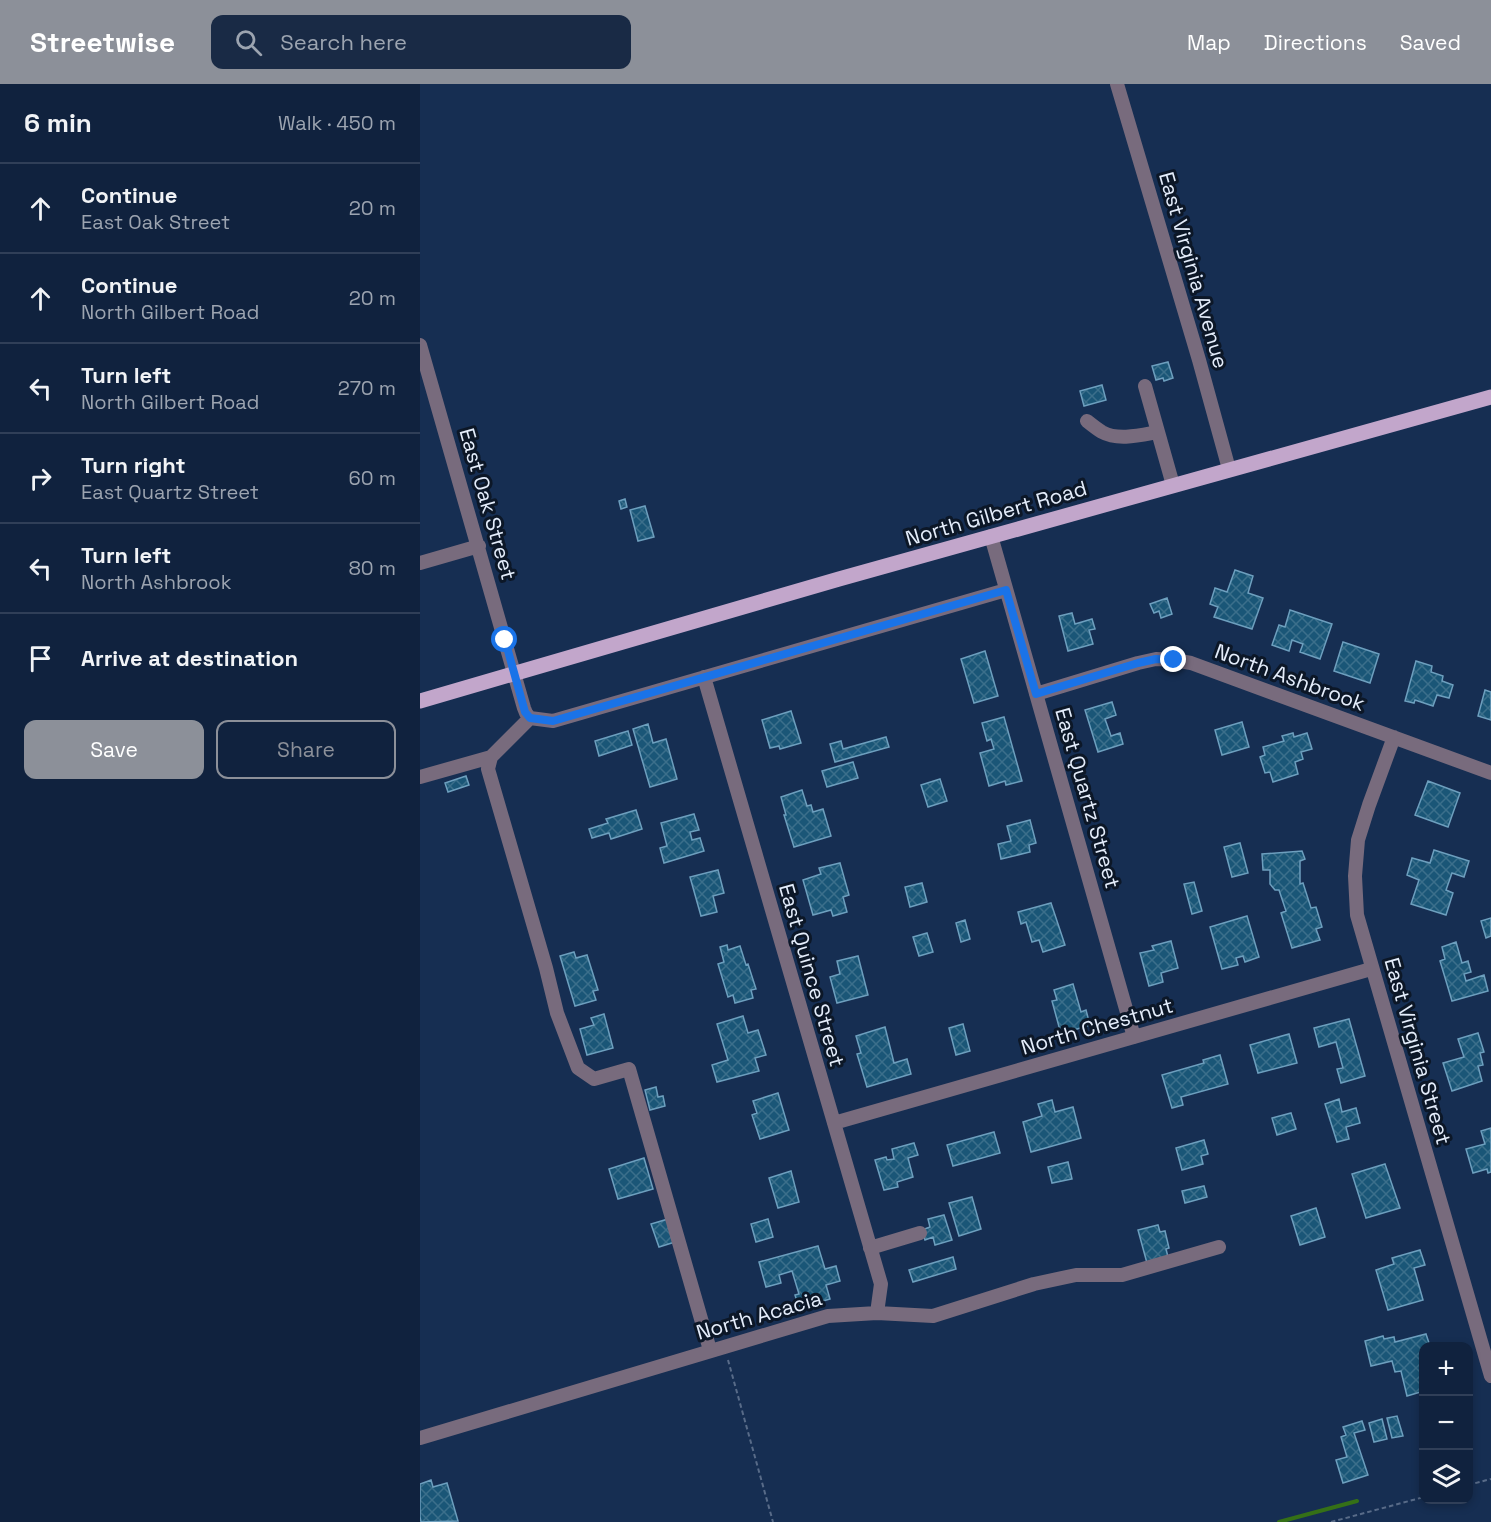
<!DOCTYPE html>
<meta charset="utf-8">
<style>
body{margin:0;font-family:"Space Grotesk",sans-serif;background:#192a45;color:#f1f3f6}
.controls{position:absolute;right:18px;bottom:18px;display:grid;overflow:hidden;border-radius:12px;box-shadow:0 3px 9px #0003}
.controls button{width:54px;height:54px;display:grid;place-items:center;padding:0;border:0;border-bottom:2px solid #303f58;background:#10223e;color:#f1f3f6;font:30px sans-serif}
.stop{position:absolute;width:18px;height:18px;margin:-14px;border:4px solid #1a73e8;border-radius:50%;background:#fff}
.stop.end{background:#1a73e8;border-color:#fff;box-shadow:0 2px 6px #0008}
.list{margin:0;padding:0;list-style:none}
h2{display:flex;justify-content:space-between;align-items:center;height:78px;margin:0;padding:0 24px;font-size:26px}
h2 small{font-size:20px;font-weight:400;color:#9ca4b0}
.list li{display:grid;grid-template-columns:39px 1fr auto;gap:18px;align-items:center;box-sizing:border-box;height:90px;padding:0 24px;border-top:2px solid #303f58}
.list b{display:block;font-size:22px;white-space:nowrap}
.list p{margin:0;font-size:20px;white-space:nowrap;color:#9ca4b0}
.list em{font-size:20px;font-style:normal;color:#9ca4b0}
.actions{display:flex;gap:12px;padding:18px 24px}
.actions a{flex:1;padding:14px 0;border:2px solid #8c9099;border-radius:12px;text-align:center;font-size:21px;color:#8c9099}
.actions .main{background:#8c9099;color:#fff}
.icon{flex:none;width:33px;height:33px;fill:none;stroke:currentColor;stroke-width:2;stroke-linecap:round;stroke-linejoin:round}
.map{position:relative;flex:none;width:1071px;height:1438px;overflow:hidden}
header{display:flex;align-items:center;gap:36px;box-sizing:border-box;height:84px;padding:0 30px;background:#8c9099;color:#fff}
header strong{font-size:28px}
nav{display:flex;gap:33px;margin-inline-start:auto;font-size:21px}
.search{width:420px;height:54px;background:#192a45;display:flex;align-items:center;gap:15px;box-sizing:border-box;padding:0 21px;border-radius:12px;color:#9ca4b0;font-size:22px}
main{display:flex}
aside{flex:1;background:#10223e}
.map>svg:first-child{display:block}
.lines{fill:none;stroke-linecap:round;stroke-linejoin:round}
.stream{stroke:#357017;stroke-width:4}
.building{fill:url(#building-cross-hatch);stroke:#6d9fbe;stroke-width:1.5}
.path{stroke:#586b88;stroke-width:2;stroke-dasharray:4.5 3;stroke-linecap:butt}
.minor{stroke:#786b7d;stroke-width:14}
.major{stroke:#c2a6cb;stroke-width:15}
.route{stroke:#1a73e8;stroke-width:8}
.labels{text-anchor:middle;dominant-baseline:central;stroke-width:6;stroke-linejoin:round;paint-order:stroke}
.street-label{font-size:21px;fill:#e4edfb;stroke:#0c1727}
</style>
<header>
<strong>Streetwise</strong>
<div class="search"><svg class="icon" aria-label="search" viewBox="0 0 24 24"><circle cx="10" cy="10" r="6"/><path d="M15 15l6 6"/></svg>Search here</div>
<nav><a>Map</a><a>Directions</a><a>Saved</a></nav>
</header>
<main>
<aside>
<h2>6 min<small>Walk · 450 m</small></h2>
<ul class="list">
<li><svg class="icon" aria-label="ahead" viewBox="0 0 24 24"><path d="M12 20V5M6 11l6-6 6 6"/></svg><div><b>Continue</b><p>East Oak Street</p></div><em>20 m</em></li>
<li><svg class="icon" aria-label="ahead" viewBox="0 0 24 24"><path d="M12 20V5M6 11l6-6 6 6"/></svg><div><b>Continue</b><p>North Gilbert Road</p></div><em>20 m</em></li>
<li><svg class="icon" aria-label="left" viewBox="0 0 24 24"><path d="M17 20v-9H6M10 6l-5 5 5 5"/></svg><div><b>Turn left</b><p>North Gilbert Road</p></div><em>270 m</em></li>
<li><svg class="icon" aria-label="right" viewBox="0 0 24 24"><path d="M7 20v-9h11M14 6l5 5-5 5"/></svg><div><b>Turn right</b><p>East Quartz Street</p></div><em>60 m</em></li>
<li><svg class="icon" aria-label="left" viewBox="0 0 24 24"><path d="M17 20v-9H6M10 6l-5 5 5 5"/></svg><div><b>Turn left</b><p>North Ashbrook</p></div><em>80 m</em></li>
<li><svg class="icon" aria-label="arrive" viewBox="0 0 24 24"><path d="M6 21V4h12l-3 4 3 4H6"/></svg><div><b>Arrive at destination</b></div></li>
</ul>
<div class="actions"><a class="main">Save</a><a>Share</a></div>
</aside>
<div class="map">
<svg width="1071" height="1438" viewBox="0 0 1071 1438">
<defs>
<pattern id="building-cross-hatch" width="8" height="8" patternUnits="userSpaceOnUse" patternTransform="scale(1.5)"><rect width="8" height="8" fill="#1a5677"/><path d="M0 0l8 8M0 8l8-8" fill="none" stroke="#3b6f8b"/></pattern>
</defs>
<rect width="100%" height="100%" fill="#162e52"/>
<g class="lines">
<path class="stream" d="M859,1438L937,1417"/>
</g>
<path class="building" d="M748,278L753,294L744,297L743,294L736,296L732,282Z
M682,301L686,316L664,322L660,307Z
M205,415L207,423L201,425L199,417Z
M225,422L234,453L218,457L210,426Z
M815,486L833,492L828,509L843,514L832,545L794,533L798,523L790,520L795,504L807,508Z
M747,514L752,530L741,534L739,527L734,529L730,520Z
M870,526L912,540L900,575L880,568L883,560L872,556L869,567L852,561L859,541L865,543Z
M652,529L655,540L672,535L675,545L669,546L673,560L648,567L639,532Z
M923,558L959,570L950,599L914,587Z
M565,567L578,612L554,619L541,575Z
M996,577L1012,582L1011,588L1023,592L1022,597L1033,601L1029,614L1017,611L1013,622L995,616L994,619L985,617Z
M1065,606L1071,608V636L1058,632Z
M692,618L696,631L685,635L691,652L700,649L703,660L678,668L665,626Z
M371,627L381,659L360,665L359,662L350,664L342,636Z
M584,633L602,697L586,701L585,697L569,702L560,669L574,665L571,655L567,657L562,639Z
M822,638L829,663L802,671L795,646Z
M228,640L233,659L246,655L257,695L230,703L213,645Z
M208,647L212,661L179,672L175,657Z
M873,649L874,653L887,649L892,665L881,668L883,675L875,678L878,690L853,698L850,688L845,689L840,673L845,671L843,663L864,657L862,652Z
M466,653L469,663L415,678L410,660L421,657L423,665Z
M433,678L438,694L407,703L402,687Z
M46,692L49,701L28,708L25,699Z
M520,695L527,717L508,723L501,701Z
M1008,697L1040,709L1028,743L995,731Z
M382,706L387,722L391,721L393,728L403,725L411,752L374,763L364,731H366L361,713Z
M216,726L222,745L191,755L189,749L172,754L169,745L188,739L186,735Z
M274,730L279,746L270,748L272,756L280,754L284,767L244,779L240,764L247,762L241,739Z
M610,736L616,759L609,761L610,768L581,775L578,760L591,757L587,742Z
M820,759L828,789L812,793L804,763Z
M1014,766L1049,777L1044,793L1032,789L1026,806L1033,809L1026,831L991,820L999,796L987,791L992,774L1010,779Z
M882,767L885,775L880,777V800L883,799L891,824L896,823L902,843L896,845L900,856L872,864L861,829L866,827L859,806H855L850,800V786H843L842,770Z
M420,779L429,811L423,813L427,828L413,832L411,826L393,831L383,796L401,790L399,784Z
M298,786L304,809L293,812L297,828L281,832L270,793Z
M774,798L782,827L772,830L764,800Z
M502,799L507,818L490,823L485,803Z
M631,819L645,861L623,868L619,856L612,858L606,838L601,840L598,828Z
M827,832L839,873L825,878L823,872L816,874L818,881L802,885L790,843Z
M1071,834V852L1066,854L1061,837Z
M545,836L550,855L541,858L536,839Z
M507,849L513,868L499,872L493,853Z
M751,857L758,884L741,889L743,898L729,902L720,869L734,866L732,862Z
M1036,858L1042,879L1048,877L1051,888L1044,890L1046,897L1064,891L1068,907L1032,917L1020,877L1025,875L1022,863Z
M307,861L308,866L320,862L326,881L328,880L336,905L331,906L333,914L315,919L313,911L308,913L298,880L304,878L300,863Z
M154,868L156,874L167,871L178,906L173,907L176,916L155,922L140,872Z
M438,872L448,911L417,919L410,893L420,890L417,877Z
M653,900L661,928L666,926L670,941L641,950L632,917L637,916L634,906Z
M184,930L193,964L167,971L160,945L174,941L171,934Z
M323,932L328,949L338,946L346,971L335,974L339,987L297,998L292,981L308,976L297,940Z
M929,935L945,992L921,999L917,985L923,984L916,958L899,963L894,944Z
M543,940L550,967L536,971L529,944Z
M465,943L474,979L487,975L491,990L447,1003L437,970L441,969L436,952Z
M1058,949L1064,968L1060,969L1063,981L1058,982L1062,997L1032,1007L1023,979L1044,973L1038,955Z
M869,950L877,979L838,989L830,961Z
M800,971L808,1000L761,1013L763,1021L752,1024L742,991L784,979L783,976Z
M236,1003L238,1013L243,1012L245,1022L230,1026L225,1006Z
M358,1009L369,1046L340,1055L332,1031L337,1029L333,1017Z
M919,1015L922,1028L936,1024L940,1039L926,1043L929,1055L917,1058L905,1020Z
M632,1016L635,1028L653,1023L661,1054L611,1068L603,1038L622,1032L618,1020Z
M871,1029L876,1045L857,1051L852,1034Z
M1071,1044V1088L1068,1089L1067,1085L1053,1089L1046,1065L1065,1060L1061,1047Z
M574,1048L580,1069L533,1082L527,1061Z
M784,1056L788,1070L781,1072L783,1080L762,1086L756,1064Z
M494,1059L498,1071L488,1074L493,1093L477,1098L478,1103L464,1106L455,1076L466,1073L467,1076L474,1075L472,1065Z
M224,1074L233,1105L198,1115L189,1085Z
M648,1078L652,1095L632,1099L628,1083Z
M965,1080L980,1124L946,1134L932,1090Z
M371,1087L379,1118L358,1124L349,1094Z
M784,1102L787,1113L765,1119L762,1107Z
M552,1113L561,1145L539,1152L529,1119Z
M896,1124L905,1153L880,1161L871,1132Z
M524,1131L532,1156L515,1161L513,1153L505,1156L502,1146L510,1143L508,1135Z
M248,1135L255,1158L239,1163L231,1140Z
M348,1135L353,1153L336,1158L331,1140Z
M738,1141L740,1148L745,1147L749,1164L746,1165L748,1173L727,1179L718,1146Z
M398,1162L405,1185L416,1182L420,1197L406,1201L410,1215L379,1224L375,1211L379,1210L372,1187L359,1191L361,1199L346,1203L339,1178Z
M1000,1166L1005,1181L994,1184L1003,1216L968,1226L956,1186L974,1180L972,1174Z
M533,1173L536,1185L493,1198L489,1186Z
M1006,1250L1010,1262H1004V1307L987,1312L981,1287L975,1288L972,1277L951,1282L945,1257L963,1252L964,1255L974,1253L975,1258Z
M977,1332L983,1352L972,1354L967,1334Z
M962,1335L967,1355L954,1358L949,1339Z
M942,1337L945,1346L934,1349L948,1391L923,1399L916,1376L927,1373L921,1353L926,1351L923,1343Z
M11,1396L13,1403L27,1399L38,1437L1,1438L0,1433V1400Z"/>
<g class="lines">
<path class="path" d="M308,1276L353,1438
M1048,1401L1071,1395
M911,1438L1004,1413"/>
<path class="minor" d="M697,0L779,276L809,385
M0,261L104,624L106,629L110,634L133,637L586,506
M725,302L753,401
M667,337C672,341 677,345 682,348C698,357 721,351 738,348
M571,452L714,953
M0,479L59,462
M284,593L461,1200L457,1229
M616,610L718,579L736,575L754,576L771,579L1071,689
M110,634L71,673L68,685L126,884L137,929L158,984L174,995L209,985L290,1266
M974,653L949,721L938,756L935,792L937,831L1071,1292
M0,693L71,673
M414,1039L951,885
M450,1164L500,1149
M0,1354L408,1232L457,1229L513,1232L614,1200L656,1191H702L799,1163"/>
<path class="major" d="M0,617L419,495L1071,313"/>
</g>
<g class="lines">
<path class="route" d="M85,556L105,628L110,634L133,637L586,506L616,610L718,579L736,575L754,576"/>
</g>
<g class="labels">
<g class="street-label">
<text transform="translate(774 186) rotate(74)">East Virginia Avenue</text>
<text transform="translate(68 420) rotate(74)">East Oak Street</text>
<text transform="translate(576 429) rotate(-16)">North Gilbert Road</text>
<text transform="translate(870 593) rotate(20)">North Ashbrook</text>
<text transform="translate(668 714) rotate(74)">East Quartz Street</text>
<text transform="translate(392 891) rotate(74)">East Quince Street</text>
<text transform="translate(677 942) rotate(-16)">North Chestnut</text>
<text transform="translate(998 967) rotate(74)">East Virginia Street</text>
<text transform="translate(339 1231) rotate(-16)">North Acacia</text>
</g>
</g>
</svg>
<div class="controls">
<button>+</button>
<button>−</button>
<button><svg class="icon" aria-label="layers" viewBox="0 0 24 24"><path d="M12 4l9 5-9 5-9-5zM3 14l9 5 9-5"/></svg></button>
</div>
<div class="stop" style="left:85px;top:556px"></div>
<div class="stop end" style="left:754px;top:576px"></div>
</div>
</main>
